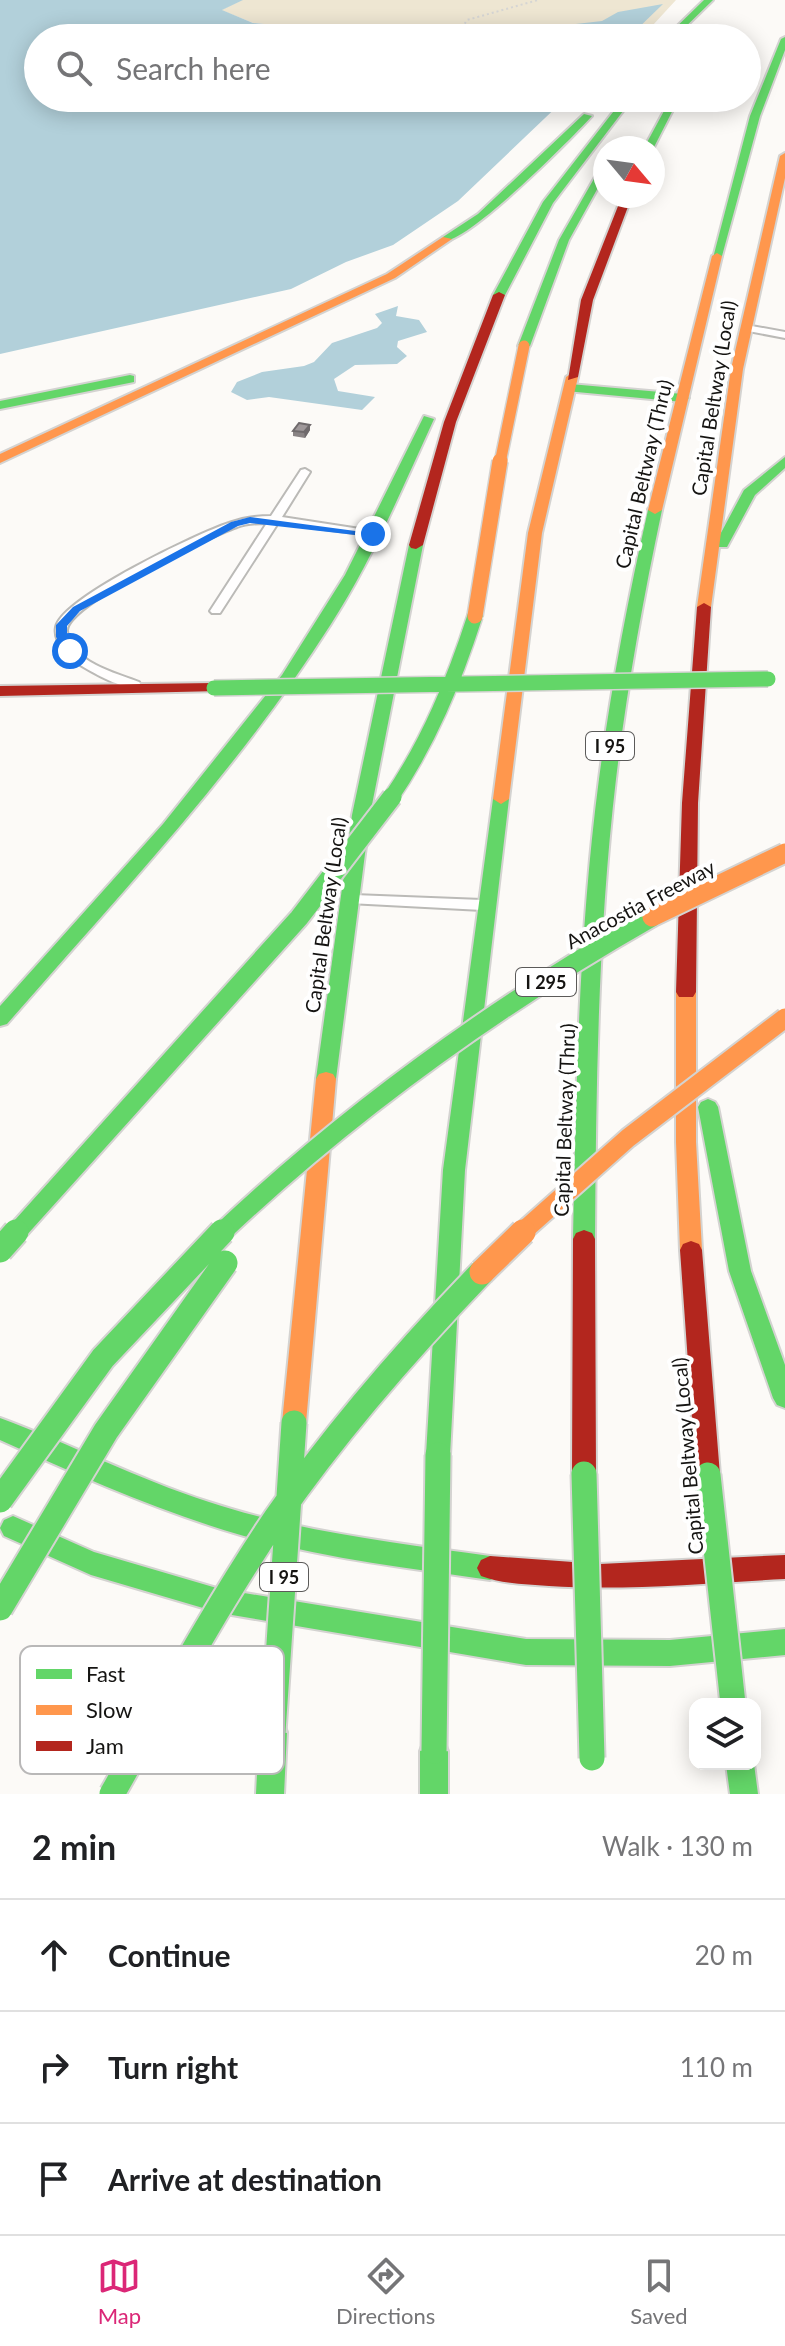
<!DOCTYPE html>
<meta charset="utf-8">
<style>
body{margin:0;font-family:Lato,sans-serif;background:#f2f2f2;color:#202124}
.controls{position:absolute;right:24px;bottom:24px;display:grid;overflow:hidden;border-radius:16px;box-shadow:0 4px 20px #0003}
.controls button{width:72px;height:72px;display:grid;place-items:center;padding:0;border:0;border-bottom:2px solid #e0e0e0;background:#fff;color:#202124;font:40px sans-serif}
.compass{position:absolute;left:593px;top:136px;width:72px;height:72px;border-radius:50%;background:#fff;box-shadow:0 4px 20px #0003;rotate:119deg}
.stop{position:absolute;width:24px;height:24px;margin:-18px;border:6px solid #1a73e8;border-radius:50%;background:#fff}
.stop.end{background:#1a73e8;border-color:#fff;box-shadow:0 2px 8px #0008}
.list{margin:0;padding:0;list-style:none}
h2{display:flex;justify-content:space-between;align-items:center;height:104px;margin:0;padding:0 32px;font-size:34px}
h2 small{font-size:26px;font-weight:400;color:#757577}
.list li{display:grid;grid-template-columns:52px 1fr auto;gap:24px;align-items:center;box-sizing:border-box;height:112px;padding:0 32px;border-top:2px solid #e0e0e0}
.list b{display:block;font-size:30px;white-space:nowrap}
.list em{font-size:26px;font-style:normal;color:#757577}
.icon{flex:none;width:44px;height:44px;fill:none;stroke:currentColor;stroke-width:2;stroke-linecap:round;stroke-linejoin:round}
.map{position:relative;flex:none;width:785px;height:1794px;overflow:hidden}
.search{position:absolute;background:#fff;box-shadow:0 4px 20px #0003;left:24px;right:24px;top:24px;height:88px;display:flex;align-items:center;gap:20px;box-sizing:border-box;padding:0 28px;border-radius:44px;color:#757577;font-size:30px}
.sheet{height:440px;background:#fff}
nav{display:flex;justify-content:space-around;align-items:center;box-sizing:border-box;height:112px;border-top:2px solid #e0e0e0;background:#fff;font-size:22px;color:#757577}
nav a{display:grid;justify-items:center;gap:4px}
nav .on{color:#db2777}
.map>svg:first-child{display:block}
.green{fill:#eee6d2}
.water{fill:#b2d0da}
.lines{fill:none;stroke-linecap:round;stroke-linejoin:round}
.lane-casing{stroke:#bbbab7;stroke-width:4}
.fast-casing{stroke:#d4d3d1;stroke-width:4}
.slow-casing{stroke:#d4d3d1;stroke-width:4}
.jam-casing{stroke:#d4d3d1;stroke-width:4}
.path{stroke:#d5d5d4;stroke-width:2;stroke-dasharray:2 3;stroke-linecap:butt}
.lane{fill:#fffefe;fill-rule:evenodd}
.fast{fill:#63d668;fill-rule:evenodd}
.slow{fill:#ff974d;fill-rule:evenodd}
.jam{fill:#b3261e;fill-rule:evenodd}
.fast-bridge-far2-casing{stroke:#d4d3d1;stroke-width:18;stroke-linecap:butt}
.fast-bridge-far1-casing{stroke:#d4d3d1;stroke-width:23;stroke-linecap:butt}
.fast-bridge-casing{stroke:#d4d3d1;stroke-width:29;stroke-linecap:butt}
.slow-bridge-far3-casing{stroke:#d4d3d1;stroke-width:14;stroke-linecap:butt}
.slow-bridge-far2-casing{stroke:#d4d3d1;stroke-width:18;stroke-linecap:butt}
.slow-bridge-far1-casing{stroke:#d4d3d1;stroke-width:23;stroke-linecap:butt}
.slow-bridge-casing{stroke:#d4d3d1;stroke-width:29;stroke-linecap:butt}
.fast-bridge-far2{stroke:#63d668;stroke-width:15}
.fast-bridge-far1{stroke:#63d668;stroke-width:19}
.fast-bridge{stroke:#63d668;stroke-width:25}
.slow-bridge-far3{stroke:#ff974d;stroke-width:11}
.slow-bridge-far2{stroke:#ff974d;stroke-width:15}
.slow-bridge-far1{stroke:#ff974d;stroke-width:19}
.slow-bridge{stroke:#ff974d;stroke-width:25}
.wall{fill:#898384}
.shaded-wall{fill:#6f6a6c}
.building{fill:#9f989a;stroke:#6f6a6c;stroke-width:2}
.route{fill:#1a73e8}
.labels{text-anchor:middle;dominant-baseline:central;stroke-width:8;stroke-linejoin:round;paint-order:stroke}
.shield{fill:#fff;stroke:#5b5a59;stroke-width:2}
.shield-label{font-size:18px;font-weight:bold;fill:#151412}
.street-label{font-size:20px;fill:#151412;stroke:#fff}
.key{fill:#fff;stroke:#b9b8b8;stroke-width:2}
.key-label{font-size:22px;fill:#151412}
</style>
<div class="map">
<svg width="785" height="1794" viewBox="0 0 785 1794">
<rect width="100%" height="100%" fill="#fcfaf7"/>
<path class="green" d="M242,0H676L641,38H330L284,26L253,23L221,10Z"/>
<path class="water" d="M0,0H243L222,10L253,23L284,26L330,38H38V98H566L458,201L393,245L346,262L291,289L0,354Z
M663,4L628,38H454L602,21L618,12Z
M398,306L396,316L419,320L427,332L398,341L397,347L407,356L397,364L355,365L334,379L338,391L375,397L362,410L269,397L247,400L231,392L237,382L262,372L304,366L314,362L332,343L377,328L382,323L375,314Z"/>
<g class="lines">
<g class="lane-casing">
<path id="lane" d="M746,325L785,332V338L743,330V326Z
M305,469L310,472L282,517L373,531L377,532V536L278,523L220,613H212L210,611L267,523C257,523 247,523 237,527C210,536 65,605 67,631C70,662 116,673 139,682L141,685L139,688C122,689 97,675 82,666C70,659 53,643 56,627C62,598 198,533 229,523C243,518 257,516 271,516L301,470Z
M354,895L482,900L489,905L482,910L349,903L347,900Z"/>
</g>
<g class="fast-casing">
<path id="fast" d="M704,0H713L674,38H665Z
M785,37V50L760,116L722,256L713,258L750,116L781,39Z
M624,98H633L553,203L505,295L495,297L493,295L543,202Z
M671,98H679L653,149L644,148Z
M584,114L592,116C571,139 468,243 443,241V237L478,214Z
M599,170H605V175L569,240L530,346L520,348L518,346L559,240Z
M130,375L134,376V382L0,409V401Z
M570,384L683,394L689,398L683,402L566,391V385Z
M424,416L434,419C402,489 372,560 331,624C239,769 119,895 7,1024L0,1026V1006L163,824L282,675L345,575Z
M785,457V468L755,495L727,547H717L715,544L744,490Z
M655,506L662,510C643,599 627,688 616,779C598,931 596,1086 595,1239L592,1245L584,1248L576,1245L573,1239C576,1085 579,931 599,779C611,688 628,599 648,510Z
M416,541L423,545L370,815L336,1079L333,1084H319L316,1079L352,815L409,545Z
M501,794L509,799L465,1170L450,1455L447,1463L438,1466L429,1463L426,1455L443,1170L493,799Z
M708,1099L715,1102L718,1107L751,1271L785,1365V1408L777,1405L773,1398L729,1271L698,1107L701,1102Z
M0,1418C71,1444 137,1479 209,1502C300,1532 396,1543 490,1556L499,1560L503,1568L499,1576L490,1580C408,1568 324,1558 244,1536C160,1512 80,1476 0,1440Z
M13,1516L94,1552L220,1589L526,1639L670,1640L785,1629V1655L670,1666L526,1665L220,1613L91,1575L4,1536L0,1528L4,1520Z
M273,1718L283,1722L287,1732L284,1794H256L259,1732L263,1722Z
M434,1737L444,1741L448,1751V1794H420V1751L424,1741Z
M726,1764H754L758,1794H730Z"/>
</g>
<g class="slow-casing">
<path id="slow" d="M785,153V178L743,369L711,607L704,611L697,607L731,369L780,156Z
M443,237L452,239L395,278L0,463V454L387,274Z
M717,253L722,256L662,510L655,514L648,510L712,256Z
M572,373L578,377L542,533L509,799L501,804L493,799L528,533L566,377Z
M686,985L693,987L696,992V1142L702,1250L699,1256L691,1259L683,1256L680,1250L676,1142V992L679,987Z
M326,1072L333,1074L336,1079L306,1423L302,1430L294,1433L286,1430L282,1423L316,1079L319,1074Z"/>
</g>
<g class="jam-casing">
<path id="jam" d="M622,196H632L593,300L578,377L568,380L581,300Z
M499,292L505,295L456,422L423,545L416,549L411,548L409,545L444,422L493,295Z
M704,603L711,607L698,803L696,992L693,997H679L676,992L682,803L697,607Z
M214,683L222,688L220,691L0,696V686Z
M584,1230L592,1233L595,1239L596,1474L593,1482L584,1485L575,1482L572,1474L573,1239L576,1233Z
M691,1241L699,1244L702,1250L720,1475L717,1483L708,1486L699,1483L696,1475L680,1250L683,1244Z
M785,1555V1579C706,1583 627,1591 549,1586C526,1584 502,1584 481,1576L477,1568L481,1560L490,1556L600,1564Z"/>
</g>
<path class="path" d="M473,38L462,28L467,20L538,0"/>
<use href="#lane" class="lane"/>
<use href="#fast" class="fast"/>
<use href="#slow" class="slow"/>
<use href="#jam" class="jam"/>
<g class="fast-bridge-far2-casing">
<path id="fast-bridge-far2" d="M214,688L768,679
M390,799C429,742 454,681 475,616"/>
</g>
<g class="fast-bridge-far1-casing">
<path id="fast-bridge-far1" d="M15,1234L299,918L392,797
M220,1234C351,1110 496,1006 652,917"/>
</g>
<g class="fast-bridge-casing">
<path id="fast-bridge" d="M0,1250L16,1232
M584,1474L592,1758
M708,1475L733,1704
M0,1500L103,1358L222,1232
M0,1608L106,1431L225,1263
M273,1732L294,1423
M434,1751L438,1455
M112,1794C165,1701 216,1607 276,1518C337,1430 408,1349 482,1272"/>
</g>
<g class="slow-bridge-far3-casing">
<path id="slow-bridge-far3" d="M500,463L524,346"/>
</g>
<g class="slow-bridge-far2-casing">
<path id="slow-bridge-far2" d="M475,616L500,461"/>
</g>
<g class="slow-bridge-far1-casing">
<path id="slow-bridge-far1" d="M652,917L785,853
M520,1234L628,1138L785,1018"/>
</g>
<g class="slow-bridge-casing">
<path id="slow-bridge" d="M482,1272L523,1232"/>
</g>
<use href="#fast-bridge-far2" class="fast-bridge-far2"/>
<use href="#fast-bridge-far1" class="fast-bridge-far1"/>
<use href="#fast-bridge" class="fast-bridge"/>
<use href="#slow-bridge-far3" class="slow-bridge-far3"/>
<use href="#slow-bridge-far2" class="slow-bridge-far2"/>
<use href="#slow-bridge-far1" class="slow-bridge-far1"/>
<use href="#slow-bridge" class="slow-bridge"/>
</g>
<path class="wall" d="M310,430L305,438L293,436V431Z"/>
<path class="shaded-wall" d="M310,425V430L305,438L304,432Z"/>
<path class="building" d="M299,423L310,425L304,432L293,431Z"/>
<path class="route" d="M250,517L378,534L373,537L250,523L238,526L80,611L67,626V637L76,651L66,653L56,637V625L73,607L231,522Z"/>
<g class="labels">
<g class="shield">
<rect x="586" y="732" width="48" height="28" rx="6"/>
<rect x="516" y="968" width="60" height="28" rx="6"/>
<rect x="260" y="1563" width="48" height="28" rx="6"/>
</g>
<g class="shield-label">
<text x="610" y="746">I 95</text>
<text x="546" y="982">I 295</text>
<text x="284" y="1577">I 95</text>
</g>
<g class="street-label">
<text transform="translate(713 398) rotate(-81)">Capital Beltway (Local)</text>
<text transform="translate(643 474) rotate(-77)">Capital Beltway (Thru)</text>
<text transform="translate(640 904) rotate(-28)">Anacostia Freeway</text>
<text transform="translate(325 915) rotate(-82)">Capital Beltway (Local)</text>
<text transform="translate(564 1120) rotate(-88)">Capital Beltway (Thru)</text>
<text transform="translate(687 1456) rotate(-95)">Capital Beltway (Local)</text>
</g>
</g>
<rect x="20" y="1646" width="264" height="128" rx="12" class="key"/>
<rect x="36" y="1669" width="36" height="10" fill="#63d668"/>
<rect x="36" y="1705" width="36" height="10" fill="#ff974d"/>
<rect x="36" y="1741" width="36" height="10" fill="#b3261e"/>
<g class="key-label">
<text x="86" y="1682">Fast</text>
<text x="86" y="1718">Slow</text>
<text x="86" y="1754">Jam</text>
</g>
</svg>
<div class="controls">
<button><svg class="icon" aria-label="layers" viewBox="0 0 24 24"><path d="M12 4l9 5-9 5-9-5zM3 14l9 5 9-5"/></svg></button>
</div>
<svg class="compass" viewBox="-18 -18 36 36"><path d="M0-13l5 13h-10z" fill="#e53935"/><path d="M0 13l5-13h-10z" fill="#757577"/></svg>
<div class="stop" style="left:70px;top:651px"></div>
<div class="stop end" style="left:373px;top:534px"></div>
<div class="search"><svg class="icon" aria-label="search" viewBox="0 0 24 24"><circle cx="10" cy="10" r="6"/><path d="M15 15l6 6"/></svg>Search here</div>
</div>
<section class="sheet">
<h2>2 min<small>Walk · 130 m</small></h2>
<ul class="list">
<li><svg class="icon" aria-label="ahead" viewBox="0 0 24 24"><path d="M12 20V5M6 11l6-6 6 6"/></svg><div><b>Continue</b></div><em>20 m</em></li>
<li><svg class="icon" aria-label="right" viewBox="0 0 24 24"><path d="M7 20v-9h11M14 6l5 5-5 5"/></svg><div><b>Turn right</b></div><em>110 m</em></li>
<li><svg class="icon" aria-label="arrive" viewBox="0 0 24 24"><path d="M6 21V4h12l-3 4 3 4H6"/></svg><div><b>Arrive at destination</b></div></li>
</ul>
</section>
<nav>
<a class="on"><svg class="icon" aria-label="map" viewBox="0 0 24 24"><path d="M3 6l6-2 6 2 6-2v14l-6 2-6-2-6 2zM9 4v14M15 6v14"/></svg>Map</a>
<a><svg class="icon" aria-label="directions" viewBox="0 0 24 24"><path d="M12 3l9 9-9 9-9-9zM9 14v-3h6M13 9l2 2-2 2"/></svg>Directions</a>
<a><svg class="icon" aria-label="saved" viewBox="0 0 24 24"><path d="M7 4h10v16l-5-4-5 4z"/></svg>Saved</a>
</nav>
